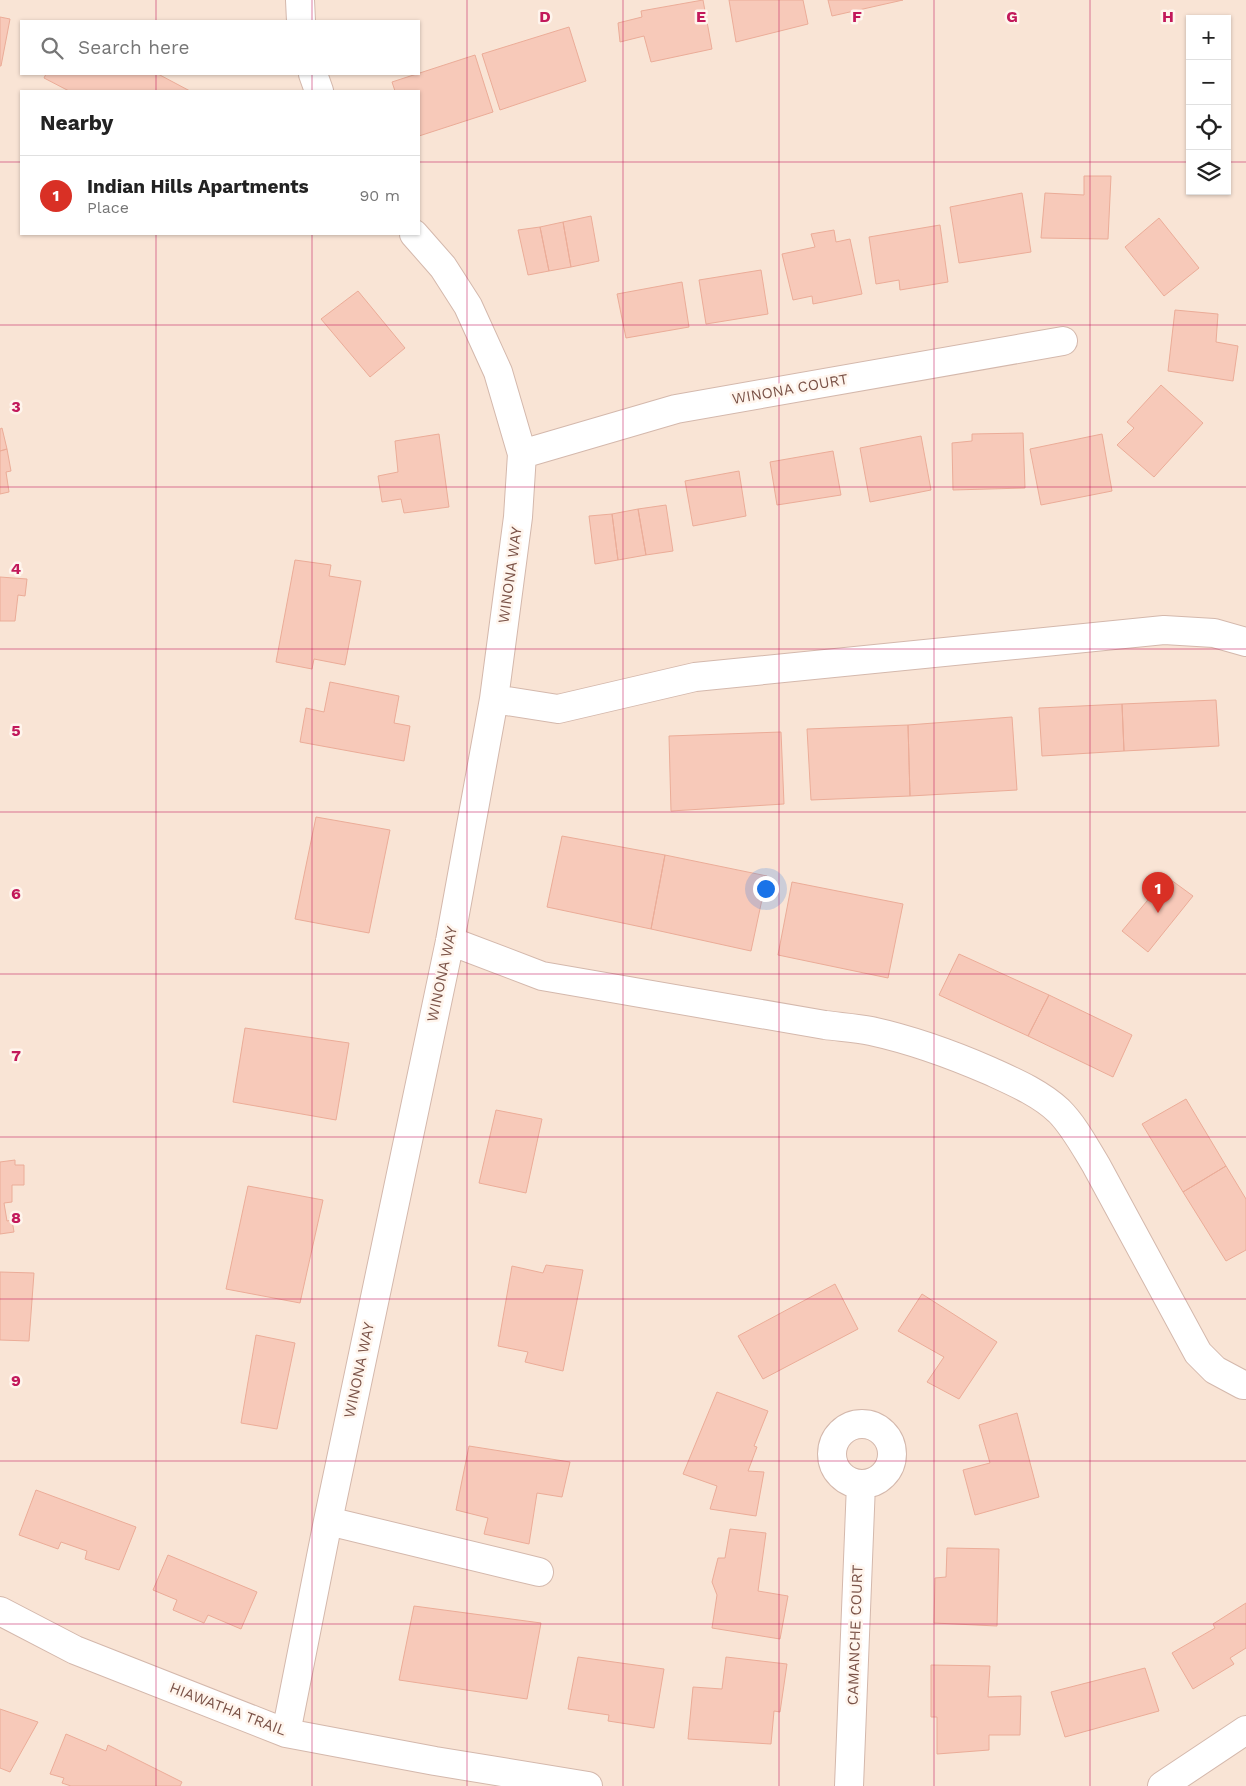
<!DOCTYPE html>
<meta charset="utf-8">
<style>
body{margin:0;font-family:"Work Sans",sans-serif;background:#f2f2f2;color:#222}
.controls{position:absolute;right:15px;top:15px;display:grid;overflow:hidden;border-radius:0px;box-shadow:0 1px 4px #0004}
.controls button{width:45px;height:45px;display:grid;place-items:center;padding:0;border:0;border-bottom:1px solid #e0e0e0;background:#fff;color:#222;font:25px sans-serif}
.you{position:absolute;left:765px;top:888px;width:18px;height:18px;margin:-12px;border:4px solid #fff;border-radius:50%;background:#1a73e8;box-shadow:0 0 0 8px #1a73e833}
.badge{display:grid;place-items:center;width:32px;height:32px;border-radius:50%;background:#d93025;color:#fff;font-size:16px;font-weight:700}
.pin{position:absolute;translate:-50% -41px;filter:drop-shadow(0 1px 2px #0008)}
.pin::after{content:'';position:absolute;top:26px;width:18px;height:15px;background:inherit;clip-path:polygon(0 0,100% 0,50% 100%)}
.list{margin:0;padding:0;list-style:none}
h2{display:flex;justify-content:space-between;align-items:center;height:65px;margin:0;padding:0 20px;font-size:21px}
h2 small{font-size:16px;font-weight:400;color:#767676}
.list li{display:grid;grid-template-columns:32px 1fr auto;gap:15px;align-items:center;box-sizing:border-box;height:80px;padding:0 20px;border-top:1px solid #e0e0e0}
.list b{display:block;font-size:19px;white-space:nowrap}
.list p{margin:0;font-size:16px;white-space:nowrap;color:#767676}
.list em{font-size:16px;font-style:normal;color:#767676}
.icon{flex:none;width:28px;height:28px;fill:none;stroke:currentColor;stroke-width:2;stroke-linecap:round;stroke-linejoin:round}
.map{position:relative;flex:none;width:1246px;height:1786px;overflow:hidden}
.search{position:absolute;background:#fff;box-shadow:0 1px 4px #0004;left:20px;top:20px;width:400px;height:55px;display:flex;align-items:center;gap:12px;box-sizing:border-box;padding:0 18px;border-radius:0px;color:#767676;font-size:19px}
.panel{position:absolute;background:#fff;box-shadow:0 1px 4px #0004;left:20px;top:90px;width:400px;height:145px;border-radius:0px}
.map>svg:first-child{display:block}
.residential{fill:#f9e4d5;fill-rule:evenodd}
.building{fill:#f7c9b9;stroke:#ebac98}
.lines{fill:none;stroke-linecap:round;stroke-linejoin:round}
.minor-casing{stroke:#d4b8ac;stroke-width:30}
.minor{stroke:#fff;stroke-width:28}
.grid{fill:none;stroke:#c2185b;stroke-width:1;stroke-opacity:0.55}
.labels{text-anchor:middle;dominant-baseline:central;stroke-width:5;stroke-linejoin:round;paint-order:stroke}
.street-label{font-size:15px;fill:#7a5247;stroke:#fff5ed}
.grid-label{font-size:16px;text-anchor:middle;font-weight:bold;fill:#c2185b;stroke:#fff5ed;stroke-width:5;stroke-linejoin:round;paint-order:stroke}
</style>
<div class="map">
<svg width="1246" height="1786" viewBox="0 0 1246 1786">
<rect width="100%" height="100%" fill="#fef1e4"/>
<path class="residential" d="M0,0H1246V1786H0ZM1190,19H1227V191H1190ZM21,21H419V74H21ZM21,91H419V234H21Z"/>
<path class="building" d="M703,0L712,49L651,62L644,36L620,42L618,23L642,17L641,11Z
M729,0H803L808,24L736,42Z
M828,0H903L832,16Z
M0,17L10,19L1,66H0Z
M569,27L586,81L500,110L482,54Z
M475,55L493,112L419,136V91H395L392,82Z
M46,74H158L190,91H69L44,78Z
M1084,176H1111L1108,239L1041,238L1045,193L1084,195Z
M1022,193L1031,252L959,263L950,207Z
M591,216L599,261L571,267L563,222Z
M1159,218L1199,268L1164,296L1125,247Z
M563,222L571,267L549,271L540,227Z
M940,225L948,282L900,290L899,280L876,284L869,237Z
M540,227L549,271L528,275L518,230Z
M834,230L836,242L850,239L862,294L813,304L812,296L793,300L782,254L815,247L811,234Z
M761,270L768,314L706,324L699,280Z
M682,282L689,327L626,338L617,294Z
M358,291L405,348L370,377L321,319Z
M1175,310L1218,314L1216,342L1238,346L1233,381L1168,371Z
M1161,385L1203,423L1154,477L1117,445L1134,428L1127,422Z
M2,428L7,449L0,451V429Z
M1023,433L1025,488L953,490L952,443L972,441V434Z
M439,434L449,507L404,513L401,499L382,502L378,476L398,472L395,441Z
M1102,434L1112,491L1041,505L1030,449Z
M921,436L931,490L870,502L860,448Z
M7,449L11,471L6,472L9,492L0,494V451Z
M833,451L841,495L777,505L770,462Z
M739,471L746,516L693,526L685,481Z
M666,505L673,551L646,555L638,509Z
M638,509L646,555L618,560L612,514Z
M612,514L618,560L595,564L589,516Z
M295,560L331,565L329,576L361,581L345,665L314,659L312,669L276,662Z
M0,577L27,579L25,596L18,595L15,621H0Z
M330,682L399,696L394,723L410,726L404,761L300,742L306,708L324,712Z
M1216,700L1219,746L1124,751L1122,704Z
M1122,704L1124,751L1042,756L1039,708Z
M1012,717L1017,790L910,796L908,725Z
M908,725L910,796L811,800L807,729Z
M781,732L784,804L671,811L669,736Z
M316,817L390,830L369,933L295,919Z
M562,836L665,855L651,929L547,907Z
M665,855L767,876L751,951L651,929Z
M1167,877L1193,896L1148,952L1122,931Z
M792,882L903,904L888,978L778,955Z
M959,954L1049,995L1028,1036L939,995Z
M1049,995L1132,1035L1113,1077L1028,1036Z
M245,1028L349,1043L336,1120L233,1102Z
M1186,1099L1226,1166L1183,1192L1142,1124Z
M496,1110L542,1119L526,1193L479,1183Z
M15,1160V1165H24V1185H12V1202L4,1203L7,1221L12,1220L14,1232L0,1234V1162Z
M1226,1166L1246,1199V1250L1226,1261L1183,1192Z
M248,1186L323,1200L300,1303L226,1289Z
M546,1265L583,1270L563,1371L525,1362L528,1352L498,1346L512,1266L543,1273Z
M0,1272L34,1273L29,1341L0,1340Z
M835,1284L858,1329L763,1379L738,1336Z
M922,1294L997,1342L959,1399L927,1382L944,1357L898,1331Z
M256,1335L295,1343L277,1429L241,1423Z
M717,1392L768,1411L754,1446L757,1447L748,1471L764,1472L756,1516L710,1509L717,1486L683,1474Z
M1017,1413L1039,1497L975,1515L963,1470L990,1463L979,1425Z
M469,1446L570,1462L562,1497L537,1493L529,1544L484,1534L488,1518L456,1510Z
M36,1490L136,1527L119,1570L85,1559L87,1551L61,1542L58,1549L19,1535Z
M730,1529L766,1533L758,1591L788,1596L780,1639L712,1628L717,1595L712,1582L718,1558H725Z
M947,1548L999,1549L997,1626L934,1623L935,1578L946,1577Z
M168,1555L257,1592L241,1629L208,1615L204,1623L173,1610L177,1600L153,1590Z
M1246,1603V1648L1230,1658L1234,1664L1193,1689L1172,1653L1215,1628L1213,1624Z
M414,1606L541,1623L527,1699L399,1680Z
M578,1657L664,1669L654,1728L608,1721L609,1715L568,1709Z
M726,1657L787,1664L780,1712L774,1711L771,1744L688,1739L693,1687L722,1689Z
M931,1665L990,1666L988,1697L1021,1696L1020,1735H989V1750L937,1754V1717H931Z
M1145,1668L1159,1711L1065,1737L1051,1692Z
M0,1709L38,1722L10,1772L0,1768Z
M66,1734L106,1751L108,1745L182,1782L180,1786H71L62,1783L64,1778L50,1774Z"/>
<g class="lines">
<g class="minor-casing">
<path id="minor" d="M300,0L301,21
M313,74L319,91
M522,454L676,409L1063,341
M494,699L558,709L695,677L1164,630L1214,633L1246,642
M450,941L542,976L825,1025C840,1027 856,1028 871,1031C912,1040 951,1054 990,1071C1014,1082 1040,1093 1059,1111C1074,1126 1085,1147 1096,1165L1198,1353L1215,1370L1243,1385H1246
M832 1454a30 30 0 1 1 60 0a30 30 0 1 1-60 0Z
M328,1521L539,1572
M0,1611L75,1650L286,1733L435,1761L588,1786
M286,1733L328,1521L450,941L494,699L518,517L522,454L498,372L468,306L443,267L414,234
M849,1786L861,1484
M1162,1786L1246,1730"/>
</g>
<use href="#minor" class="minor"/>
</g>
<path class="grid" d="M156,0V21M312,0V21M467,0V1786M623,0V1786M779,0V1786M934,0V1786M1090,0V1786M156,74V91M312,74V91M0,162H21M419,162H1190M1227,162H1246M156,234V1786M312,234V1786M0,325H1246M0,487H1246M0,649H1246M0,812H1246M0,974H1246M0,1137H1246M0,1299H1246M0,1461H1246M0,1624H1246"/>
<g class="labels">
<g class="street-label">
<text transform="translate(790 389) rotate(-10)">WINONA COURT</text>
<text transform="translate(510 575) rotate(-82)">WINONA WAY</text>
<text transform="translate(442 974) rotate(-78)">WINONA WAY</text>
<text transform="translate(359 1370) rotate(-78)">WINONA WAY</text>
<text transform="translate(855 1635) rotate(-88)">CAMANCHE COURT</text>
<text transform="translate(228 1709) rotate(21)">HIAWATHA TRAIL</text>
</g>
</g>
<g class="grid-label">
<text x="545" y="22">D</text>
<text x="701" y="22">E</text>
<text x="857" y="22">F</text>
<text x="1012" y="22">G</text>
<text x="1168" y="22">H</text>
<text x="16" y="412">3</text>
<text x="16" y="574">4</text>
<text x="16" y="736">5</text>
<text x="16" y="899">6</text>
<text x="16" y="1061">7</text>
<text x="16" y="1223">8</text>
<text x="16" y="1386">9</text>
</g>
</svg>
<div class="controls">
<button>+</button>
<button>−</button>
<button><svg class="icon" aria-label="locate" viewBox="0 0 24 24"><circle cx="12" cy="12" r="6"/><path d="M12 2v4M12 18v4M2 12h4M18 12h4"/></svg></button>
<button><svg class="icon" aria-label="layers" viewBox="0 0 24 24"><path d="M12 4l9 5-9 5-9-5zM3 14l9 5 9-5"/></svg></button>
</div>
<div class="you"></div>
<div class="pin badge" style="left:1158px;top:913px">1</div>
<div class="search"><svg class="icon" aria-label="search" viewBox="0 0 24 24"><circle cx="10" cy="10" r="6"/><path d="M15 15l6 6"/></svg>Search here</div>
<section class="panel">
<h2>Nearby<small></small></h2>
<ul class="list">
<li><span class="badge">1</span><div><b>Indian Hills Apartments</b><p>Place</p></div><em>90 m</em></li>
</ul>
</section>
</div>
